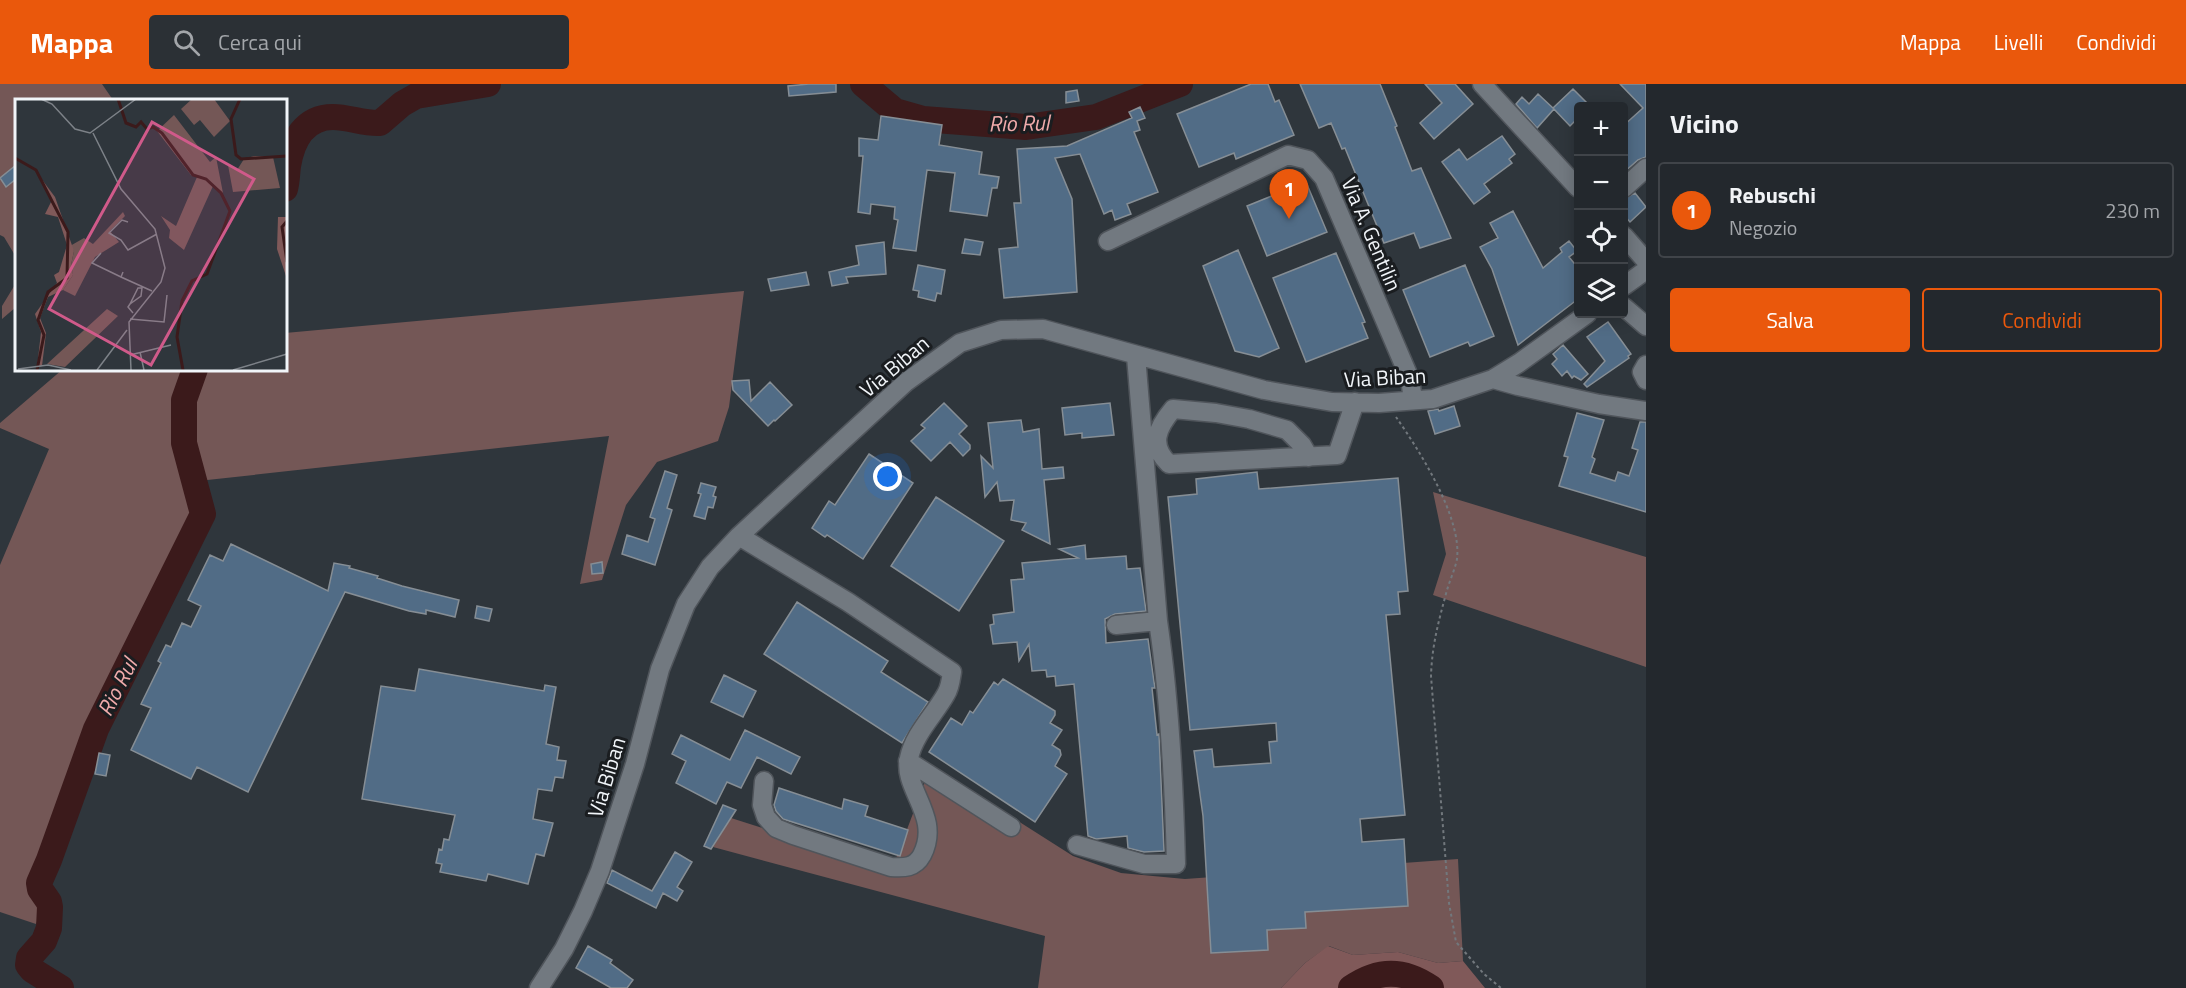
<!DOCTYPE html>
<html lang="it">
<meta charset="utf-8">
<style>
body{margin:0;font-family:"Titillium Web",sans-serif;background:#2b3035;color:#f1f3f6}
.controls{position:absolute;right:18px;top:18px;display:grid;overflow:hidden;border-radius:6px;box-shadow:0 3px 15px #0003}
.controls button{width:54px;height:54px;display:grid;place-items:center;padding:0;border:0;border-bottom:2px solid #404449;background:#23282d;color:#f1f3f6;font:30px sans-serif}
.you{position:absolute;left:888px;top:393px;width:21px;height:21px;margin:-15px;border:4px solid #fff;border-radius:50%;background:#1a73e8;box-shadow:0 0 0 9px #1a73e833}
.badge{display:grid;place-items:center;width:39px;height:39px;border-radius:50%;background:#ea580c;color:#fff;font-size:20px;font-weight:700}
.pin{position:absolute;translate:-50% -50px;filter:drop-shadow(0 2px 3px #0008)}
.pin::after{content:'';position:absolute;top:32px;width:21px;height:18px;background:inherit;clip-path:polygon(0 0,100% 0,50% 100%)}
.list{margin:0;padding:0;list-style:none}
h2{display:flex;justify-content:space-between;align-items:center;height:78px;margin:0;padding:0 24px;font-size:26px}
h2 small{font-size:20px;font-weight:400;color:#a3a6aa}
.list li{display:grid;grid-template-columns:39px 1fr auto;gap:18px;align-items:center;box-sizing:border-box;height:96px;margin:0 12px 12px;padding:0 12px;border:2px solid #404449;border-radius:6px}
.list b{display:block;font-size:22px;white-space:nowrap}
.list p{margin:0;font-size:20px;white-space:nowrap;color:#a3a6aa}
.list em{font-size:20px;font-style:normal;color:#a3a6aa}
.actions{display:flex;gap:12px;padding:18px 24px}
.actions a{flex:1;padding:14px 0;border:2px solid #ea580c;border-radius:6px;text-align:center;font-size:21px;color:#ea580c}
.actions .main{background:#ea580c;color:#fff}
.icon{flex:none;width:33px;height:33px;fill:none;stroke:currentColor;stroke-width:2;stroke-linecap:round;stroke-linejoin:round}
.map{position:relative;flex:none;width:1646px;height:904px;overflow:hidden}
header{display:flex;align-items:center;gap:36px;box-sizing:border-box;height:84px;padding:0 30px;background:#ea580c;color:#fff}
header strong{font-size:28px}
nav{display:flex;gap:33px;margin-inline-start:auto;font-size:21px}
.search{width:420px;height:54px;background:#2b3035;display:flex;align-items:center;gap:15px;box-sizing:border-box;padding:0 21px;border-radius:6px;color:#a3a6aa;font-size:22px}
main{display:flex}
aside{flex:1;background:#23282d}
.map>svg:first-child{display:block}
.green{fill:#745756}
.forest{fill:#805959}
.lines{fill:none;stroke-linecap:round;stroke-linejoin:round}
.river{stroke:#3b1a1b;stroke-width:26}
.building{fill:#516c86;stroke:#868e95;stroke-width:1.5}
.minor-casing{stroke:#50555b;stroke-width:21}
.path{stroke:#72787d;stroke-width:2;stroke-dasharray:3 3;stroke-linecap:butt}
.minor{stroke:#727980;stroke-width:18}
.labels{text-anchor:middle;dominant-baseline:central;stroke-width:6;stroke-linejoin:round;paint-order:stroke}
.street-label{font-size:21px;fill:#f1f5f9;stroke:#1a1d20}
.water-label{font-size:22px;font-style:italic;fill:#f0abab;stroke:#1a1d20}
.inset-river{fill:none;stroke:#3b1a1b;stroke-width:3}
.inset-road{fill:none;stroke:#7d8288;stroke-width:1.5}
.view{fill:#d05a8a;fill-opacity:0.15;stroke:#d05a8a;stroke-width:3}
.inset-edge{fill:none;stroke:#f1f5f9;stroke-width:3}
</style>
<header>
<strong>Mappa</strong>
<div class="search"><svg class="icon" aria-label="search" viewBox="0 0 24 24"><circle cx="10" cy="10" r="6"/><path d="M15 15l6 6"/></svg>Cerca qui</div>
<nav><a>Mappa</a><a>Livelli</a><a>Condividi</a></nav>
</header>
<main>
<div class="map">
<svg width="1646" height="904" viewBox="0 0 1646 904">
<rect width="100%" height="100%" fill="#2f363c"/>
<path class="green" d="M0,0H102L113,16H16V173L4,153L0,151Z
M16,199V223L2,235V222Z
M744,207L729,323L718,357L657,378L626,421L602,496L580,500L609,352L198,397L201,411L212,436L136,584L106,647L92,691L36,840L0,828V481L49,365L0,344V339L63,285H285V249Z
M1433,408L1646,473V583L1433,511L1446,470Z
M931,682L1073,772L1121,789L1185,795L1458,775L1463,877L1438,879L1398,868L1353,871L1329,862L1305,879L1281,904H1038L1045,852L713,763L731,734L892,785Z"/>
<path class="forest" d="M1328,862L1353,871L1398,868L1438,879L1463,877L1485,904H1281L1305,879Z"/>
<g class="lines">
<path class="river" d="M863,0L895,27L923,35L1026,43L1096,33L1180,0
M285,105C287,98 287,90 288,82C292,57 304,33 333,33C349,33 364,40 380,39L402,20L416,12L488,0
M61,904L32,886L28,881L29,874L44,857L49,844L50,823L49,818L40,805L39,799L49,776L96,645L203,430L184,359V316L195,285
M1351,904C1378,885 1404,885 1431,904"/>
</g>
<path class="building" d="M809,0H836V8L789,12L788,2Z
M1251,0H1268L1275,18L1279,16L1294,51L1236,75L1234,69L1199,83L1177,30Z
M1300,0H1380L1397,42L1395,43L1412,87L1421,84L1451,154L1420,164L1414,149L1384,159L1345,64L1342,65L1331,39L1319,44Z
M1425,0H1455L1473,20L1434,55L1420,39L1442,19Z
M1620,0H1646V73L1638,76L1623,89V42L1643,24Z
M1573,5L1590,22H1578V34L1570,42L1553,24Z
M1077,6L1079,17L1066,19V8Z
M1538,10L1554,25L1537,44L1516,20L1522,13L1529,20Z
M1140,23L1145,34L1137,37L1140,46L1134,48L1158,108L1127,120L1131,130L1115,136L1112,126L1104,130L1080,70L1055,74L1072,115L1077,208L1004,214L999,165L1018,163L1014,119H1021L1017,65L1067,62L1132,34L1129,28Z
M881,32L942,41L939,61L982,68L979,90L999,93L997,104H992L987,132L950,127L955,89L927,86L916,167L893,164L898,136L894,135L895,123L871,120L870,130L858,128L863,72H859V54L878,56Z
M1502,52L1515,70L1509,75L1512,79L1484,100L1490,108L1474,120L1442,78L1459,65L1467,76Z
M16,81V95L6,103L0,94Z
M1306,98L1327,148L1267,172L1247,122Z
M1635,109L1646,123L1630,138L1623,130V115Z
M1513,127L1543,184L1562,168L1560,164L1569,157L1577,167L1569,173L1578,184V215L1518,261L1492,185L1480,163L1498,154L1490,139Z
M965,155L983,158L980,171L962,169Z
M884,158L886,190L846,193L848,199L832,202L829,188L859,181L856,162Z
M1238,166L1279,264L1259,273L1235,267L1203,182Z
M1336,169L1365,238L1362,239L1368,254L1306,278L1273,194Z
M918,181L945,186L941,210L937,209L935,217L918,213L919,207L913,206Z
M1465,181L1494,252L1470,262L1468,258L1430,273L1403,206Z
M806,188L809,201L771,207L768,195Z
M1608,238L1631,270L1628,272L1629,274L1587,303L1584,300L1605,277L1587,253Z
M1563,261L1588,290L1581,296L1574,292L1572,294L1567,287L1562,292L1552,280L1557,275L1553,270Z
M749,296L751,317L770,298L792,321L775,337L774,336L768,342L733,306L732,297Z
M944,319L967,342L959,350L970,361V365L963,372L950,358L931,377L911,357L925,344L921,341Z
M1110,319L1114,351L1082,354V349L1065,351L1062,324Z
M1454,322L1460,342L1435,350L1428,327L1438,325L1439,327Z
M1577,329L1604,336L1592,373L1595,375L1590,389L1615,397L1618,388L1629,392L1638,366L1632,364L1640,338H1646V428L1559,402L1568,373L1564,372Z
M1021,336L1023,348L1039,345L1042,385L1063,383L1064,394L1044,396L1050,460L1022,446L1026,439L1011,436L1014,416L1000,417L997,398L985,413L981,372L993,384L988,339Z
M869,370L913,399L863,475L827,451L825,453L812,444L829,417L835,421Z
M665,387L677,391L667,424L672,426L655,481L622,470L627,451L648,458L655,435L650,433Z
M1257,388L1259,405L1398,394L1408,507L1398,508L1400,530L1386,531L1405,731L1360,735L1362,758L1404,755L1408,822L1305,828L1306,844L1267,846L1268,866L1211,869L1203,732L1194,667L1212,665L1214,683L1271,679L1269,658L1277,657L1276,639L1190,646L1168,413L1197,410L1196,395Z
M701,399L716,403L713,412L716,413L713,424L708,423L705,435L694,432L701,410L698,409Z
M936,413L1004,457L959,527L891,482Z
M231,460L328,507L334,479L350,482L349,484L378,492L377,494L402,502L459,516L455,533L426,526V530L409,527L345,508L248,708L197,683L191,695L131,666L151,624L141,620L161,579L158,577L166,561L171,563L182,539L191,543L201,522L188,516L210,471L223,477Z
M1085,461L1086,475L1126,472L1127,485L1140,484L1146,527L1115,530L1105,535L1106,559L1148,555L1154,598L1155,604H1152L1157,651L1159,650L1164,767L1144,768L1128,764L1127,752L1096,755L1088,752L1074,600L1056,602L1055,592L1047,593L1046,586L1032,587L1029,560L1019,577L1017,558L993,560L990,541L994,540L993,531L1014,528L1011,496L1024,495L1022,479L1078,474L1059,465Z
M602,478L603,489L592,490L591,480Z
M797,518L888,577L881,588L928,618L902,659L764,570Z
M477,522L492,525L489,537L475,534Z
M419,585L544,607L545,601L556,603L546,660L559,663L557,676L566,677L563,694L555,693L552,707L538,705L533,735L553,739L544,772L536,770L528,800L488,790L486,797L440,788L442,780L436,779L439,765L442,766L444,755L449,756L455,731L362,715L381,602L415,607Z
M724,591L756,607L743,633L711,618Z
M1003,595L1055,627V631L1050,639L1062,646L1052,661L1060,666L1061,671L1055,682L1067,690L1035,738L929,668L951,634L962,641L970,627L973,629L994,598L998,601Z
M745,646L800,673L791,690L757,673L741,704L727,698L716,720L676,699L686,677L672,670L681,651L730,676Z
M99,669L110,671L106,692L95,690Z
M779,704L842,725L844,715L868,722L865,732L908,746L900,772L783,735L776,727L774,721Z
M723,721L736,726L711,765L704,762Z
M675,768L692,778L677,803L683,807L677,817L663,809L656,824L607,799L612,786L652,807Z
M588,862L612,876L610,879L633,896L627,904H611L576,884Z"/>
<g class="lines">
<g class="minor-casing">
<path id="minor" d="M1482,0L1578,104
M1624,104L1646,84
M1624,152L1646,177
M1108,157L1288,71L1308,76L1324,94L1410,295L1413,316
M1624,202L1646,186
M1624,223L1646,242
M1646,281L1642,288L1646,296
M1493,295L1518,302L1599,320L1646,327
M1309,373L1302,361L1287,346L1249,335L1216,329L1173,325C1157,344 1149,361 1169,380L1337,371L1355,318
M739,452L848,518L952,588C951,595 950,604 946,610C935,630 914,650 909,674C902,705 942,732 922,771C915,784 904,784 891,783L793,751L776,744L766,733L762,721L764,697
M1116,541L1158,537L1136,272
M908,677L1011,743
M1077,761L1144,780H1176C1174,699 1170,617 1158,537
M539,904L564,865L583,827L600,787L635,680L660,585L686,520L710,483L739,452L906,298L960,259L1001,246L1043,245L1264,306L1332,318L1379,319L1433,315L1493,295L1519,279L1587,230"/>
</g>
<path class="path" d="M1396,333C1419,366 1462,433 1457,475C1455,485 1450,496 1447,506C1439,536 1432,560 1431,592L1449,819L1456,858L1484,890L1501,904"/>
<use href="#minor" class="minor"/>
</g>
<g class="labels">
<g class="street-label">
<text transform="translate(1372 150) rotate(67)">Via A. Gentilin</text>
<text transform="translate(894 282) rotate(-40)">Via Biban</text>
<text transform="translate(1385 293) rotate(-3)">Via Biban</text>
<text transform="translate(606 693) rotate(-73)">Via Biban</text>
</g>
<g class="water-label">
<text transform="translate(1019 39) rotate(-1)">Rio Rul</text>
<text transform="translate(117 603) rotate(-63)">Rio Rul</text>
</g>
</g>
<g transform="translate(15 15)">
<rect width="272" height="272" fill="#2f363c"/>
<path d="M177,0H199L215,22L199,38L185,21L179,26L166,10ZM159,16L195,63L201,58L208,94L198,87L169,151L154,139L155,131L146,117L161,127L182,78L176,76L142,32ZM239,57L258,58L265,89L218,93L213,66L222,71L229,60ZM108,113L110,117L95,132L104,143L80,158L60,197L48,191L58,176L56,166L59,152L55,147L69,139L78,145ZM92,210L103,217L50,268L32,265Z" fill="#745756"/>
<path d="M25,78L40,98L59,152L56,166L58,176L48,191L33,198L25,219L31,234L27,267L22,269L26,233L20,215L42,184L39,176L44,173L52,146L43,118L30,115L37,101ZM263,118H271V177L262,150Z" fill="#805959"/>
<path class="inset-river" d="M103,0L111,24L121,28L126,23L132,30L138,28L147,34L178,76L191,80L206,94L215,112L192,175L177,182L167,202L162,238L168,271M225,0L216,20L221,56L226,60L272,57M0,59L21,71L53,133L52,179L33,193L23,221L29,236L22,271M272,122L267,128L272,163"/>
<path class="inset-road" d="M26,0L37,5L60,30L75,34L121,0M78,34L106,90L140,130L150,169L146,183L114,223L116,271M113,123L107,121L94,134L106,141L113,151L142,135M86,154L77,164L106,178M108,173L106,178L137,192M115,205L126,197L127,189H123L115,205L113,208L118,214M115,220L149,223L152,196M125,253L129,271M115,256L156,246M3,270L33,266L56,271M82,271L112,231M218,271L272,255"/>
<path class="view" d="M137,23L239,80L136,266L34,210Z"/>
<rect width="272" height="272" class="inset-edge"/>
</g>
</svg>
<div class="controls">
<button>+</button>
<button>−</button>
<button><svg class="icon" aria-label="locate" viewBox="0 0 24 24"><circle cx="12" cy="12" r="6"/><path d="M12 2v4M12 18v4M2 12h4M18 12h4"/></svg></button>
<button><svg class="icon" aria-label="layers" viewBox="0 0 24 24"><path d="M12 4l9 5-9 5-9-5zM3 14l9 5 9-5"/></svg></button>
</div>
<div class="you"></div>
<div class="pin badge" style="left:1289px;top:135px">1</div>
</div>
<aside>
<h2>Vicino<small></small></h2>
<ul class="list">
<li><span class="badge">1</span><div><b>Rebuschi</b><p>Negozio</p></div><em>230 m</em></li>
</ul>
<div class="actions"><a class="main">Salva</a><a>Condividi</a></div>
</aside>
</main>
